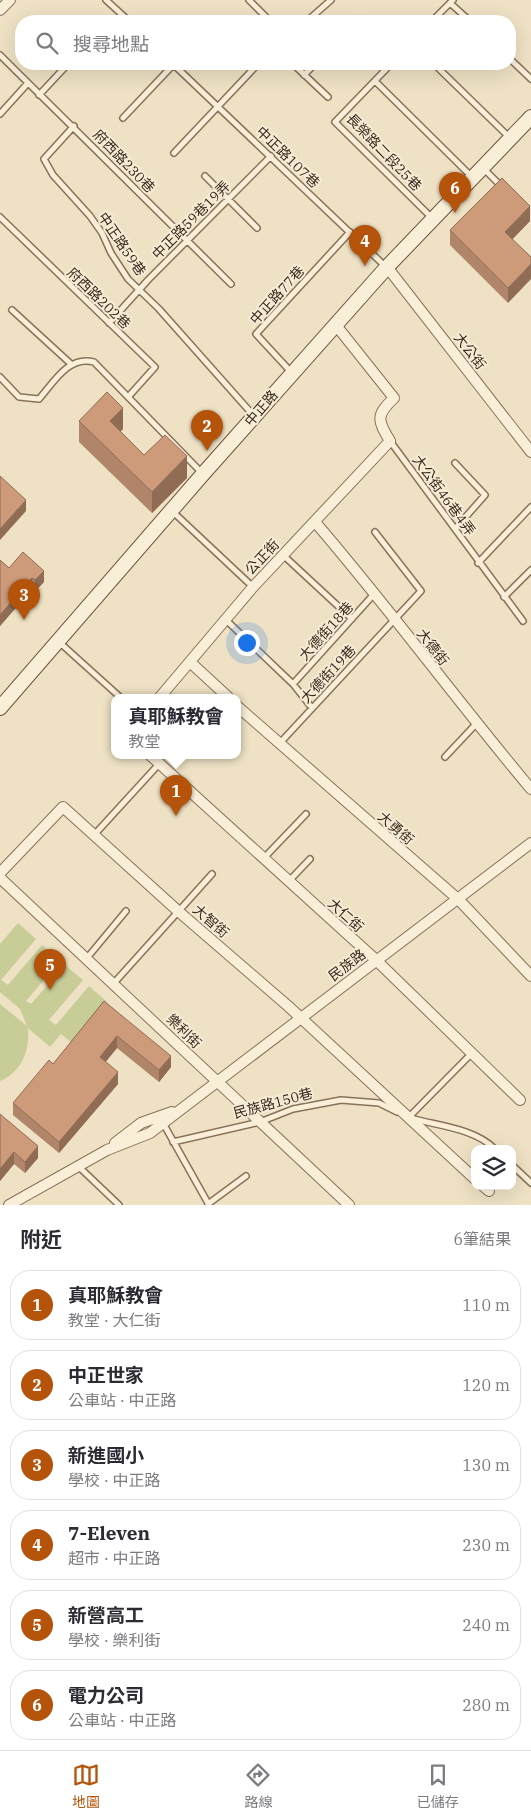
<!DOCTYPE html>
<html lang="zh-TW">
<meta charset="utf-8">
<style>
body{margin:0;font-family:"IBM Plex Serif","Noto Sans TC",serif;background:#f2f2f3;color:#2b2b33}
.controls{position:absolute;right:15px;bottom:15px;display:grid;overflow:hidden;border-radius:10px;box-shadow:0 5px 20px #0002}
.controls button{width:45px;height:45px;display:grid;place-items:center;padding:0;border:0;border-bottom:1px solid #e1e1e2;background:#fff;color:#2b2b33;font:25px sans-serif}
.you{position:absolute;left:246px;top:642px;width:18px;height:18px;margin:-12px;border:4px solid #fff;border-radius:50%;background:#1a73e8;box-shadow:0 0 0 8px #1a73e833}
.badge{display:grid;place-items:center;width:32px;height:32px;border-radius:50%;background:#b45309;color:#fff;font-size:16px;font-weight:700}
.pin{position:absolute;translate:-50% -41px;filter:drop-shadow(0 1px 2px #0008)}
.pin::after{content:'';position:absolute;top:26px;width:18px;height:15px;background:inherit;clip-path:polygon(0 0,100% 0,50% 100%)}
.popup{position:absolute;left:111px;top:694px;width:130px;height:65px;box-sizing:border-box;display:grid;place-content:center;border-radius:10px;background:#fff;filter:drop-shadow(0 1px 4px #0005);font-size:16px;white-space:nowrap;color:#7c7c81}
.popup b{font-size:19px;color:#2b2b33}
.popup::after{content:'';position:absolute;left:50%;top:100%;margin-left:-10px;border:10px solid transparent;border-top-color:#fff}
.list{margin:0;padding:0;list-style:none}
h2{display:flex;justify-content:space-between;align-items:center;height:65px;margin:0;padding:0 20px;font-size:21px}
h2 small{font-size:16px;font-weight:400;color:#7c7c81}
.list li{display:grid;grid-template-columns:32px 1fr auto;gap:15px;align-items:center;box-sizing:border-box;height:70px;margin:0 10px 10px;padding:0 10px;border:1px solid #e1e1e2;border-radius:20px}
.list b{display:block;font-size:19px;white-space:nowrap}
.list p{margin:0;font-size:16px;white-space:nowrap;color:#7c7c81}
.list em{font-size:16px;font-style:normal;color:#7c7c81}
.icon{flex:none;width:28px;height:28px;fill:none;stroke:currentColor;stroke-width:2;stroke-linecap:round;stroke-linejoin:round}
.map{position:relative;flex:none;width:531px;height:1205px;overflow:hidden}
.search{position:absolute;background:#fff;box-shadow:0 5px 20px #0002;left:15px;right:15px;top:15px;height:55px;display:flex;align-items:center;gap:12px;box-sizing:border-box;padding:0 18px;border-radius:20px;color:#7c7c81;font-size:19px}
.sheet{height:545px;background:#fff}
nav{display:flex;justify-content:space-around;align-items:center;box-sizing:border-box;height:70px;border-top:1px solid #e1e1e2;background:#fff;font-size:14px;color:#7c7c81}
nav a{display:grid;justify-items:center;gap:2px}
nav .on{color:#b45309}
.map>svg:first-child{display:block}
.green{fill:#c8cd98}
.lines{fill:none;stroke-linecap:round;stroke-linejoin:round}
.lane-casing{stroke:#89725a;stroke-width:8}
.street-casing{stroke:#89725a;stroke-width:12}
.secondary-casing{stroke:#6b533d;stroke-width:16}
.lane{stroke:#f9eed8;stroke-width:5}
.street{stroke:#f9eed8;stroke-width:10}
.secondary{stroke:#f9eed8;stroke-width:14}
.wall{fill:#b08569}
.shaded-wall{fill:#906c55}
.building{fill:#cd9b7a;stroke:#906c55}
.labels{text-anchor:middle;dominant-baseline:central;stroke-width:4;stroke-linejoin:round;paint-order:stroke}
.street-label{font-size:14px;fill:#392b1e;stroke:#f6ebd4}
</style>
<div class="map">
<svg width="531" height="1205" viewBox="0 0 531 1205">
<rect width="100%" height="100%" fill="#eee1c4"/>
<path class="green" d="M18,923L36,939L1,980L8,985L42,945L60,961L26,1001L31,1004L65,965L83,980L49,1020L56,1025L89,986L107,1002L72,1043L61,1034L50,1047L28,1028C30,1050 22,1072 0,1081V1004L27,1026L20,1009L0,992V944Z"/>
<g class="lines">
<g class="lane-casing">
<path id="lane" d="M106,0L129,21
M249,0L270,21
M450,3L470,21
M307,21L331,0
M358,21L360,19
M432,21L453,0
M0,55L231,284
M510,59L531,79
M173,64L386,267
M293,64L328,97
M391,64L335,122L432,218
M434,64L509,137
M304,75L315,64
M375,81L472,177
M39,95L68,64
M0,114L28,83
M123,118L174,64
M74,126L44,159L53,175L90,216L102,233L111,253L128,279L159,309L254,416
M174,153L258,64
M483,168L502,187
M205,176L257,228
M0,217L155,367L129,396
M12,310L71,364
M109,323L148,280L271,156
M292,373L256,334L350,232
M0,377L19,397L39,399C54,382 69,355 94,362L202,473
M390,441L523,621
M172,511L253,587
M455,529L485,495L455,463
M283,555L352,619
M478,563L531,507
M504,597L531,570
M226,620L293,684L312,708
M59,642L120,697
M293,684L375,593
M279,744L421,591L375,532
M445,757L476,724
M95,834L159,764
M263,859L306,814
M288,882L310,859
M87,958L126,911
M114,983L212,874
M409,1117L472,1053
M414,1119C441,1126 475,1129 495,1149
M163,1123L209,1205
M173,1142L260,1122L293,1109L341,1100L379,1103L397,1112
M512,1165L531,1183
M78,1166L119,1205
M208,1204L246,1176"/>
</g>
<g class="street-casing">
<path id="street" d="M0,10L10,0
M387,267L531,452
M315,522C390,609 457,701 531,789
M190,662L228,697
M160,697L253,587L390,441C377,420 376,415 394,398L335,324
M237,706L459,900L531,976
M150,755L376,960L520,1100
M0,873L63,807L178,911L288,1006L475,1179
M0,878L349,1205
M115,1143L141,1123L172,1112
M483,1186L489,1191
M9,1205L107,1150L150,1133L531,843"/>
</g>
<g class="secondary-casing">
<path id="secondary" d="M0,708L203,474L387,267L531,117"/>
</g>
<use href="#lane" class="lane"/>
<use href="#street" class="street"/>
<use href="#secondary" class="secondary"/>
</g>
<path class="wall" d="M530,221L512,239L508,303L450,245V230Z
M79,421L123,429L120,432L144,455L187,478L152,513L79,442Z
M0,560L9,568L44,582L35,591L32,589L0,626Z
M104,1001L171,1067L159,1082L117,1048L105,1062L118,1084L59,1153L13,1115V1103L53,1064Z
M0,1114L38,1158L25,1173L14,1164L0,1181Z"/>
<path class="shaded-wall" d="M530,206V221L505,247V232Z
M531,264V279L508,303V288Z
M123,408V429L110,443V421Z
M187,456V478L152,513V492Z
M26,500V511L0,540V529Z
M44,571V582L35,591V580Z
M32,578V589L0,626V615Z
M117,1036V1048L100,1069V1057Z
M171,1056V1067L159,1082V1070Z
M118,1072V1084L59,1153V1142Z
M38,1146V1158L25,1173V1162Z
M14,1152V1164L0,1181V1169Z"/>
<path class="building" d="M502,178L530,206L505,232L531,257V264L508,288L450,230Z
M107,392L123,408L110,421L144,455L165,435L187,456L152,492L79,421Z
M0,476L26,500L0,529Z
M23,552L44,571L35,580L32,578L0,615V560L9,568Z
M104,1001L171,1056L159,1070L117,1036L100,1057L118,1072L59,1142L13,1103L49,1060L53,1064Z
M0,1114L38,1146L25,1162L14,1152L0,1169Z"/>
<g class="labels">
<g class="street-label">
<text transform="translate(384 152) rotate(46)">長榮路二段25巷</text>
<text transform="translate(288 157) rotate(44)">中正路107巷</text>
<text transform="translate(124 161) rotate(46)">府西路230巷</text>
<text transform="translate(191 220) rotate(-45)">中正路59巷19弄</text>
<text transform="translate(122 244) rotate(56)">中正路59巷</text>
<text transform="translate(277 295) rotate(-48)">中正路77巷</text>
<text transform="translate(99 298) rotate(44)">府西路202巷</text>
<text transform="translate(470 351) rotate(52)">大公街</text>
<text transform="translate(261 408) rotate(-49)">中正路</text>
<text transform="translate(444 495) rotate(54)">大公街46巷4弄</text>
<text transform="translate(262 557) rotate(-47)">公正街</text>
<text transform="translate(326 631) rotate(-48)">大德街18巷</text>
<text transform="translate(433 647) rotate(52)">大德街</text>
<text transform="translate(328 674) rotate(-47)">大德街19巷</text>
<text transform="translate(396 828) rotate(41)">大勇街</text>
<text transform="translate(346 915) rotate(42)">大仁街</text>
<text transform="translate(211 921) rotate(41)">大智街</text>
<text transform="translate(347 965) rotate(-37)">民族路</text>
<text transform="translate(184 1031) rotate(44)">樂利街</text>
<text transform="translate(273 1103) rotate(-15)">民族路150巷</text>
</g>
</g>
</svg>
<div class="controls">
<button><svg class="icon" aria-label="layers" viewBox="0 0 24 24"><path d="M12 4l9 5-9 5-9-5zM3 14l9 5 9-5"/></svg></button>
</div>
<div class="you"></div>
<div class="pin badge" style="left:176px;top:816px">1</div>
<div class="popup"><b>真耶穌教會</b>教堂</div>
<div class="pin badge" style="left:207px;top:451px">2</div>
<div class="pin badge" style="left:24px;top:620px">3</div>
<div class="pin badge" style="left:365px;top:266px">4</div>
<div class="pin badge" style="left:50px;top:990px">5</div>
<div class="pin badge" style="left:455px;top:213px">6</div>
<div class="search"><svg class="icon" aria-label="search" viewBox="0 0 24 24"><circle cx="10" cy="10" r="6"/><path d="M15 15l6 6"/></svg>搜尋地點</div>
</div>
<section class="sheet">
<h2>附近<small>6筆結果</small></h2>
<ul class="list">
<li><span class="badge">1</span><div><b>真耶穌教會</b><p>教堂 · 大仁街</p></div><em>110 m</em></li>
<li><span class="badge">2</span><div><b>中正世家</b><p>公車站 · 中正路</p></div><em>120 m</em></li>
<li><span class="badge">3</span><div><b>新進國小</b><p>學校 · 中正路</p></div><em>130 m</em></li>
<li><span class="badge">4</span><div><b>7-Eleven</b><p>超市 · 中正路</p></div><em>230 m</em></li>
<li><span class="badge">5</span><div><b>新營高工</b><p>學校 · 樂利街</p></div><em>240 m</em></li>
<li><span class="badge">6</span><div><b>電力公司</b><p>公車站 · 中正路</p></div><em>280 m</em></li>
</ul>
</section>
<nav>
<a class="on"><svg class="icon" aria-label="map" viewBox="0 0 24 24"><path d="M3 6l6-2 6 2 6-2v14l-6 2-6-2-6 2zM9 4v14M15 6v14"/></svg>地圖</a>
<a><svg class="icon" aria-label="directions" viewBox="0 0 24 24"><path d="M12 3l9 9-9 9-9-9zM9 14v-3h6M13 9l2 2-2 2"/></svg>路線</a>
<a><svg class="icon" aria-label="saved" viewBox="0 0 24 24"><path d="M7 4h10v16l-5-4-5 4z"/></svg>已儲存</a>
</nav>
